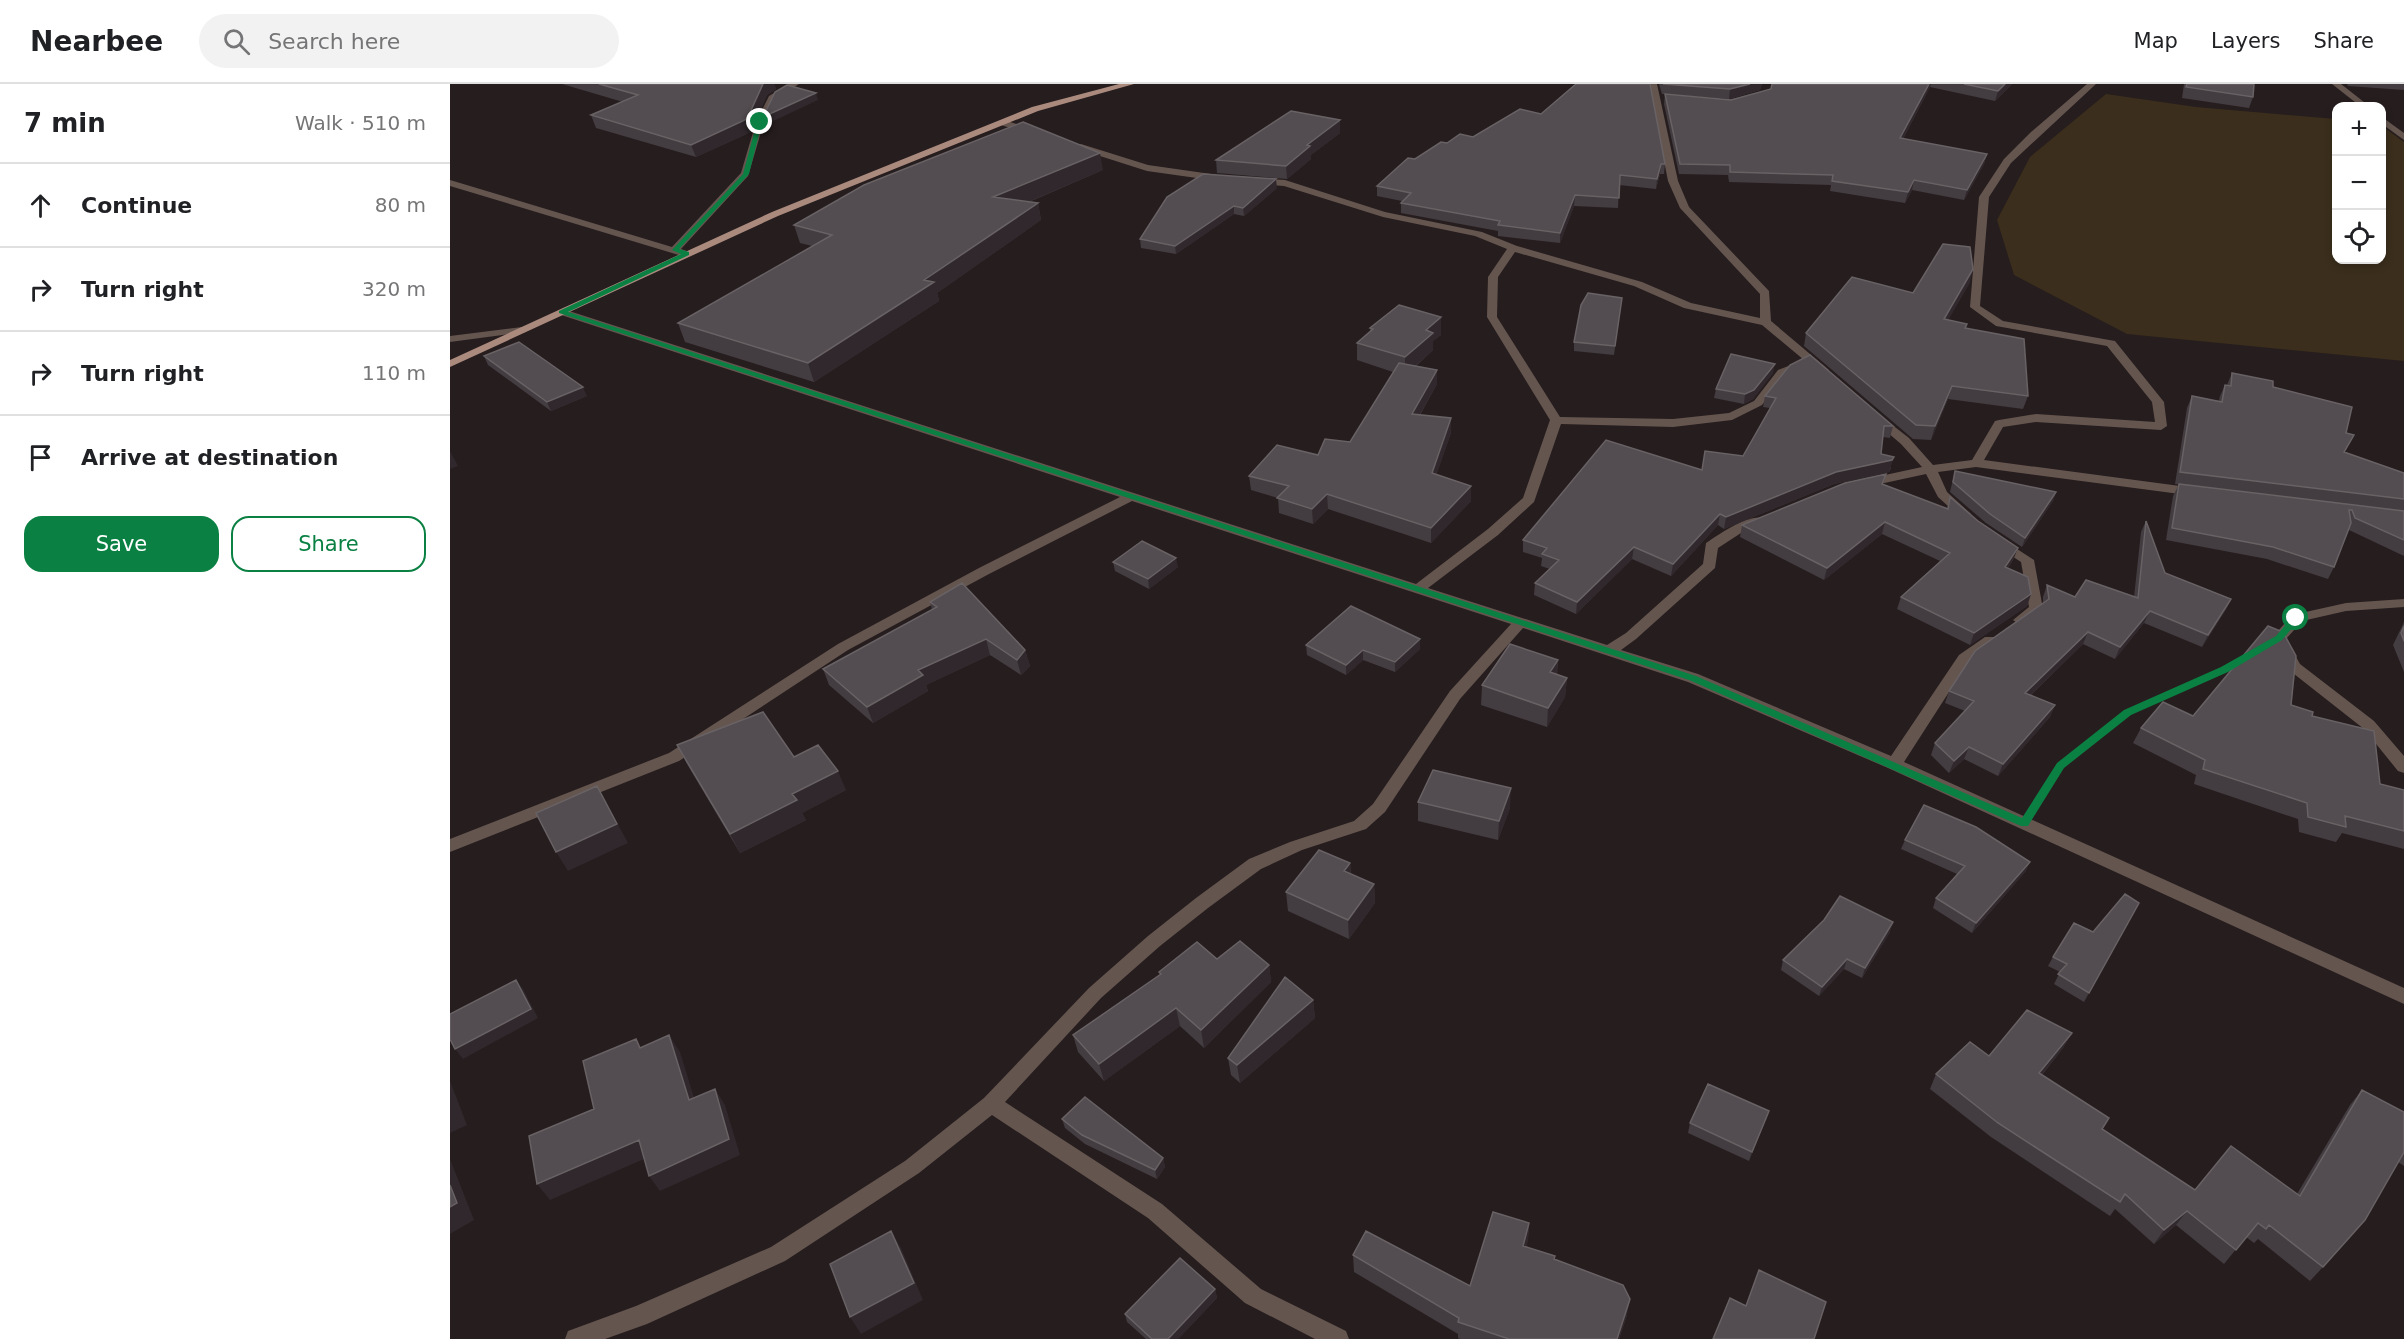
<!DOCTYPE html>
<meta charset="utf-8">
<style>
body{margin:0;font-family:"DejaVu Sans",sans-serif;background:#f2f2f2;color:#202124}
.controls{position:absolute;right:18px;top:18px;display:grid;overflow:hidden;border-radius:12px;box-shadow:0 3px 9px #0003}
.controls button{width:54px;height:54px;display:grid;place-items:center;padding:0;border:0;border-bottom:2px solid #e0e0e0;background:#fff;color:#202124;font:30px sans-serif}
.stop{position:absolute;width:18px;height:18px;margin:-14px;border:4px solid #0b8043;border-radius:50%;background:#fff}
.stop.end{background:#0b8043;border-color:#fff;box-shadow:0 2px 6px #0008}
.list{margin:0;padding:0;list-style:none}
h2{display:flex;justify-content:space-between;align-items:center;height:78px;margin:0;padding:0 24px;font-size:26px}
h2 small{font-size:20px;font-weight:400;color:#757577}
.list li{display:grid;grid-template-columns:39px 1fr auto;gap:18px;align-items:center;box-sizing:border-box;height:84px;padding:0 24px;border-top:2px solid #e0e0e0}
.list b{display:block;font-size:22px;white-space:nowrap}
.list em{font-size:20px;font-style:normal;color:#757577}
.actions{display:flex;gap:12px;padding:18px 24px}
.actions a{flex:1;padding:14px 0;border:2px solid #0b8043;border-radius:18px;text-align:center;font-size:21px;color:#0b8043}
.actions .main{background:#0b8043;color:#fff}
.icon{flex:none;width:33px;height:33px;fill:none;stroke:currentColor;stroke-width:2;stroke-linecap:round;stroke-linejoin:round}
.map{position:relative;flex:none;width:1954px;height:1255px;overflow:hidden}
header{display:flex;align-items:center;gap:36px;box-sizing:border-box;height:84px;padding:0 30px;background:#fff;border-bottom:2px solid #e0e0e0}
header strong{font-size:28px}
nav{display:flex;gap:33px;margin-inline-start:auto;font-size:21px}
.search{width:420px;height:54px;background:#f2f2f2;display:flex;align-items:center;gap:15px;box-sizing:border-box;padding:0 21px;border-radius:33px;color:#757577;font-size:22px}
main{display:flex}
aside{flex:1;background:#fff}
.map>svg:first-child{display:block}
.green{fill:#3b2e1c}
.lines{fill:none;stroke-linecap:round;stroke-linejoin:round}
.path{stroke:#81797a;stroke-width:4;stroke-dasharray:3 4.5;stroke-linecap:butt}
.minor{fill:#65554f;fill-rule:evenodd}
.major{fill:#ab8a7e;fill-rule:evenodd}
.wall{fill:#433c40}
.shaded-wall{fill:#30282c}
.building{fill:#534c50;stroke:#686265;stroke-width:1.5}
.route{fill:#0b8043}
</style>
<header>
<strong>Nearbee</strong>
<div class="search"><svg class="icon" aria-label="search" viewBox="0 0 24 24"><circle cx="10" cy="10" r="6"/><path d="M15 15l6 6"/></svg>Search here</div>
<nav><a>Map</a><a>Layers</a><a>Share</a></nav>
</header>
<main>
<aside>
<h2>7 min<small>Walk · 510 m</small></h2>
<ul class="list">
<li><svg class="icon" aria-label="ahead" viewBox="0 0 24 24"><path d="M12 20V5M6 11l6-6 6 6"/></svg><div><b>Continue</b></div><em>80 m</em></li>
<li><svg class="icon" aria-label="right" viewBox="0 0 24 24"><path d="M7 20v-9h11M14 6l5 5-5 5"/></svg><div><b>Turn right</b></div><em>320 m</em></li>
<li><svg class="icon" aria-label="right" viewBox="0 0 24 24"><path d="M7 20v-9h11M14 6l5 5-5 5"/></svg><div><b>Turn right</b></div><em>110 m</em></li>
<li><svg class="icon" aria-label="arrive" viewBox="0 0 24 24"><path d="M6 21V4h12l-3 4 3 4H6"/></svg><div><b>Arrive at destination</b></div></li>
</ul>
<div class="actions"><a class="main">Save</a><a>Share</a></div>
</aside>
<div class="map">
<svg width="1954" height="1255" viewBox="0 0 1954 1255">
<rect width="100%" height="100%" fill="#261d1e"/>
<path class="green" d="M1656,10L1746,23L1886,35V176H1932V42L1954,58V277L1677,250L1564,191L1547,136L1580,73Z"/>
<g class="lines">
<path class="path" d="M1588,717L1611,682L1678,628L1775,586L1792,575"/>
<path class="minor" d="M339,0H349L326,14L314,38L298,92L231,165L240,168V172H232L0,102V96L222,163L291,89L306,38L319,12Z
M1199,0H1207L1228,97L1239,123L1319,207L1321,237L1379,286L1377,288H1369L1358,279L1336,290L1312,321L1282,336L1223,343L1111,340L1084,418L1048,451L978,504L1157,561L1176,549L1253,480L1256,459C1270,450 1297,430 1314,434L1315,437L1314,440L1291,449L1268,464L1265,484L1186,555L1171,566L1248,590L1441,672L1509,571L1535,553H1545L1547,556L1545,559L1519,577L1454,678L1954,904V920L1438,684L1238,598L1073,544L1010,615L935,728L916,745L852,766L811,785L758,824L710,862L651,914L555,1018L712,1120L811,1205L896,1247L899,1255H865L795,1219L698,1134L542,1031L469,1089L335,1177L197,1240L155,1255H115L118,1247L186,1222L321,1163L455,1077L534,1014L639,904L698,852L746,814L799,775L840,758L904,737L923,720L1000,607L1061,540L682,417L539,490L398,566L229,677L0,768V755L219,669L388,560L529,484L670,413L108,230V226H116L966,500L1038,445L1073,414L1100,336L1037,233L1038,193L1057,165L1025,152L933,133L834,102L807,100L802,97L807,94L835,96L935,128L1032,148L1067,162L1192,198L1241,219L1310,234V210L1230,124L1218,97ZM1065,168L1184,202L1234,224L1312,241L1354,276L1328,286L1304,317L1279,329L1223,335L1110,333L1047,233L1048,193Z
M1637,0H1646L1561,79L1539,113L1530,222L1553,237L1665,257L1714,318L1717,342L1711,346L1586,338L1553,343L1534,376L1745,404L1751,408L1745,412L1526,383L1488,388L1497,408L1521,430L1515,434L1510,433L1488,413L1476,390L1416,403L1412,402L1410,399L1412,396L1472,383L1451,360L1423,336L1421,333L1427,329L1459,354L1483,381L1522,376L1545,337L1549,336L1586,330L1705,338L1702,318L1657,262L1546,242L1520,223L1529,113L1554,75L1581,48Z
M1882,0H1891L1919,22H1910Z
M1932,33L1954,49V56L1932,40Z
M554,36L585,46L586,48L582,51L551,41L550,39Z
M631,60L698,81L768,91L773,94L768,97L697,87L628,65L627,63Z
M72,243L76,244V248L0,258V252Z
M1550,454L1584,476L1593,525L1570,541L1563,536L1579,523L1571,478L1545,461L1543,458Z
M1954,515V523L1896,527L1852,537L1836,555L1850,580L1924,637L1954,672V689L1948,687L1914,645L1839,586L1822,554L1842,531L1896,519Z"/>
<path class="major" d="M669,0H684L588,27L328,132L0,283V276L322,128L582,23Z"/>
</g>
<path class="wall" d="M112,0H324L326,5L317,11L301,48L246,73L146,44L141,31L173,18Z
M1209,0H1312L1310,6L1279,15L1224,11L1281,16L1321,5L1322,0H1562L1545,17L1480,3L1453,55L1537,70L1534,80L1514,116L1462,106L1455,119L1380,107L1381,101L1279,98L1278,91L1229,90L1214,20L1215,10H1212Z
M1734,0H1804L1803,13L1799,24L1732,14Z
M1897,0H1954V6L1898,2Z
M890,36V49L861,71V75L837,95L767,89L766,76Z
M1023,53L1215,80L1214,90H1210L1206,105L1169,101L1168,124L1124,122L1110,159L1048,152V147L951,129V119L952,117L927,112V102L965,75L997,59Z
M653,86L579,118L588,119L591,136L487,209L489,217L364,298L235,258L228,239L362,162L350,159L344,141Z
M827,104L794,132L784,130L726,170L691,164L690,155Z
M1520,198L1498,236L1517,240L1516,244L1578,312L1573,325L1498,315L1481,356L1463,355L1354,262L1356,249L1463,209Z
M1172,214L1164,271L1124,267V258Z
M920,244L991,251L983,257V266L966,282L987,286V300L970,331L1001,334V349L986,391L1021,417L981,459L878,425L863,440L829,429L828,414L801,406L799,392L868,371L900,358L943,288L907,276V259L920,248Z
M1360,271L1443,342L1440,354L1433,353L1431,370L1441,384L1439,388L1384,400L1274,445L1268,441L1221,492L1182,475L1126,530L1084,511L1085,499L1100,485L1091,482L1092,474L1073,468V456L1252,386L1293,372L1320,324L1313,323L1315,312Z
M34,272L137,312L101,327L38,281Z
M1323,289L1303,315L1294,320L1264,314L1266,305Z
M1782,289L1823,303L1896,349L1895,368L1954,389V472L1899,446L1884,483L1878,495L1817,475L1716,456L1723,412L1729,400L1788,407L1725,400L1737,324L1742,312L1769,317L1770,312L1775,301H1777Z
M1505,387L1606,408L1603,417L1572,463L1536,439L1500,408Z
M1436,390L1433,400L1497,425L1500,413L1528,437L1568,464L1563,476L1558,484L1581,510L1577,522L1520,561L1447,525L1451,513L1490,477L1432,450L1374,496L1290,453L1292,441Z
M1696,437L1715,489L1781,515L1775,527L1752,563L1694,539L1665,575L1633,560L1581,611L1605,621L1600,633L1548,692L1514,675L1499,689L1481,671L1485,659L1515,627L1495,619L1499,607L1593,519V513L1597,501L1625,513H1684L1691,448Z
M663,478L728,483L699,505L665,487Z
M480,518L575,566L580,582L571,591L540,571L476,601L478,607L423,639L379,601L373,585L482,526Z
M1954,538V588L1943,561Z
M856,561L970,565L945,588L913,576L896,591L857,571Z
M1108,576L1107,591L1117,594L1115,613L1097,643L1031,621L1032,601Z
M1841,621L1862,632L1930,700L1954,706V765L1892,749L1886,758L1849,748L1848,735L1744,700L1746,691L1683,659L1691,644L1743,632Z
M227,661L344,673L396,706L352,729L356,736L290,769L237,680Z
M968,718L1060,724L1048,756L968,737Z
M1455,756L1580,778L1575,788L1522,849L1483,824L1486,814L1507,790L1451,765Z
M900,779L901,790L924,800L925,819L899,855L838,827L836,808Z
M1689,819L1634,918L1604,900L1610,888L1598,882L1603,873Z
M1440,848L1412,894L1394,885L1369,912L1331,886L1333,876Z
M767,875L819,881L821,898L754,964L730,942L654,997L628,968L623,951L710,891L709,888Z
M863,916L865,934L790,999L781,991L778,974Z
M1622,949L1613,964L1592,991L1652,1045L1745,1106L1847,1110L1900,1021L1912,1006L1954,1028V1082L1948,1078L1873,1183L1860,1197L1808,1155L1804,1159L1796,1153L1774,1180L1726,1141L1704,1160L1665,1125L1660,1132L1541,1053L1480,1005L1486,990L1539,972Z
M1319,1027L1299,1077L1238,1049L1240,1039Z
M612,1035L713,1074L715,1083L707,1095L635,1060L615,1044Z
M1079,1139L1078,1156L1076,1162L1104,1175L1177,1231L1169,1255H1010L1008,1254V1250L904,1188L903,1171L1020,1202Z
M765,1205L767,1214L728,1255H696L677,1238L675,1230Z"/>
<path class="shaded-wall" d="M313,0H324L326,5L317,11L301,48L246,73L241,61Z
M1300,0H1312L1310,6L1279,15L1280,5Z
M1479,0H1481L1480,3L1448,64L1450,54Z
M1555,0H1562L1545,17L1548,7Z
M366,9L368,16L315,41L313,33Z
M890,36V49L861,71V75L837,95L836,82L857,61Z
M650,69L653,86L547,131L543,113Z
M1537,70L1534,80L1514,116L1517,106Z
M1211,80L1210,90L1206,105L1207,95Z
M826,95L827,104L794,132L793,124Z
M1464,96L1462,106L1455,119L1458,108Z
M1125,111L1124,122L1110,159V149Z
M588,119L591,136L487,209L489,217L364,298L358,279L474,196Z
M784,122V130L726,170L725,162Z
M1523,185L1520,198L1491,248L1494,235Z
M991,233V251L983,257V266L955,291V273L976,246Z
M1325,280L1323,289L1303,315L1294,320L1295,310Z
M987,286V300L962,344V330Z
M1502,302L1498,315L1481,356L1485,342Z
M133,303L137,312L101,327L97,318Z
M1001,334V349L982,404V389Z
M0,367L8,382L0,385Z
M1444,373L1439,388L1384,400L1274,445L1276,433L1386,388Z
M1021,402V417L981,459V444Z
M1606,408L1603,417L1572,463L1575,454Z
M877,410L878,425L863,440L862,425Z
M1270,430L1268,441L1221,492L1223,480Z
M1435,438L1432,450L1374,496L1377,484Z
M1184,463L1182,475L1126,530L1127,518Z
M1568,464L1563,476L1551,494L1555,483Z
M726,474L728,483L699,505L698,495Z
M1581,510L1577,522L1520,561L1524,549Z
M1781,515L1775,527L1752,563L1758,551Z
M1700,527L1694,539L1665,575L1670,563Z
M1638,548L1633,560L1570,621L1575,609Z
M536,555L540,571L476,601L478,607L423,639L417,623L468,586Z
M970,555V565L945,588V578Z
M575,566L580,582L571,591L567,576Z
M913,566V576L896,591V581Z
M1108,576L1106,595L1100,588Z
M1117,594L1115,613L1097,643L1098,624Z
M1605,621L1600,633L1548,692L1553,680Z
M1519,663L1514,675L1499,689L1504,677Z
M388,687L396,706L352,729L356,736L290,769L280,750L342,710Z
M147,702L178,759L118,787L106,768Z
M1061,704L1060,724L1048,756L1049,737Z
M1580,778L1575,788L1522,849L1526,839Z
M900,779L901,799L894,787Z
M924,800L925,819L899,855L898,836Z
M1443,838L1440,848L1412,894L1415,884Z
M1397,875L1394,885L1369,912L1372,903Z
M819,881L821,898L754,964L751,946Z
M66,896L73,905L88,934L13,975L5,965Z
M863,916L865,934L790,999L787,981Z
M726,924L730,942L654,997L649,980Z
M1622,949L1613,964L1581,1004L1589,989Z
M219,951L230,968L250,1033L239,1016Z
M0,997L17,1041L0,1049Z
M265,1005L275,1021L290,1071L210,1107L199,1092Z
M1319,1027L1316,1036L1299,1077L1302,1068Z
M189,1056L201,1072L100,1116L87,1100Z
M713,1074L715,1083L707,1095L705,1086Z
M0,1075L24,1136L0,1150Z
M1737,1127L1726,1141L1704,1160L1714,1146Z
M1079,1139L1078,1156L1071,1178L1073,1162Z
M441,1147L451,1164L473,1216L411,1250L400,1233Z
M765,1205L767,1214L728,1255H718Z
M1180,1215L1177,1231L1169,1255H1167Z"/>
<path class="building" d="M149,0H313L297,35L241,61L141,31L188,11Z
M1126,0H1200L1215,80H1211L1207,95L1170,91L1169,114L1125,111L1110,149L1048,141L1050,137L951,119L961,109L927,102L958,74L965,75L991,58L997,59L1010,50L1023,53L1070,25L1091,30Z
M1213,0H1300L1280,5Z
M1322,0H1479L1450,54L1537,70L1517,106L1464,96L1458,108L1382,97L1383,91L1280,88V81L1230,80L1215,10L1281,16L1321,5Z
M1514,0H1555L1548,7Z
M1737,0H1804L1803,13L1736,3Z
M337,1L366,9L313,33L325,8Z
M841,27L890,36L857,61L860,62L836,82L766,76Z
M573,38L650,69L543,113L588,119L474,196L484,198L358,279L228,239L382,151L344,141L414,101Z
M753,90L826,95L793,124L784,122L725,162L690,155L717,113Z
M1493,160L1520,163L1523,185L1494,235L1517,240L1515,244L1574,255L1578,312L1502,302L1485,342L1466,341L1356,249L1402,193L1463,209Z
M1138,209L1172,214L1165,262L1124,258L1131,221Z
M949,221L991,233L976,246L983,249L955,273L907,259L923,245L920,244Z
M69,258L133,303L97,318L34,272Z
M1281,270L1325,280L1304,306L1295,310L1266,305Z
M1360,271L1443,342H1434L1431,370L1444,373L1442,376L1386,388L1276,433L1270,430L1223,480L1184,463L1127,518L1085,499L1109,476L1092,470L1097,464L1073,456L1156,356L1252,386L1255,367L1293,372L1326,314L1315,312L1340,281Z
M949,279L987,286L962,330L1001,334L982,389L1021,402L981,444L877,410L862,425L827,414L839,402L799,392L827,361L868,371L875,355L900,358Z
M1782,289L1823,297V303L1902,323L1896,349L1904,351L1894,368L1954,389V415L1730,388L1742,312L1772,318L1775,301L1781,302Z
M1505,387L1606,408L1575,454L1540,430L1503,398Z
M1436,390L1432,400L1498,425L1500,413L1528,437L1568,464L1555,483L1578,493L1581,510L1524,549L1451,513L1500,469L1435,438L1377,484L1292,441L1395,399Z
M1729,400L1954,427V456L1905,434L1902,426H1899L1901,439L1884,483L1823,463L1722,444Z
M1696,437L1715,489L1781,515L1758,551L1700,527L1670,563L1638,548L1575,609L1605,621L1553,680L1519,663L1504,677L1485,659L1524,617L1499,607L1525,567L1599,515L1597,501L1625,513L1636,496L1688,514Z
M692,457L726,474L698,495L663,478Z
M512,499L575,566L567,576L536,555L468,586L473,591L417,623L373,585L487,523L480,518Z
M901,522L970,555L945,578L913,566L896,581L856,561Z
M1818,542L1833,548L1846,572L1841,621L1863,628L1862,632L1924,647L1930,700L1954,706V747L1895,732L1896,743L1858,733L1857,719L1753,685L1755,676L1691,644L1713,618L1743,632Z
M1954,542V557L1951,549Z
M1060,560L1108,576L1100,588L1117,594L1098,624L1032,601Z
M313,628L344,673L368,661L388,687L342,710L347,716L280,750L227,661Z
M983,686L1061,704L1049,737L968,718Z
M147,702L167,740L106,768L86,729Z
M1474,721L1526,743L1580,778L1526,839L1486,814L1515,782L1455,756Z
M869,766L900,779L894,787L924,800L898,836L836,808Z
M1675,810L1689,819L1639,909L1608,890L1617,880L1603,873L1624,839L1643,848Z
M1390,812L1443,838L1415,884L1397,875L1372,903L1333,876L1374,836Z
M790,857L819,881L751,946L726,924L649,980L623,951L711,890L709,888L747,858L767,875Z
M835,893L863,916L787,981L778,974Z
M66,896L81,925L5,965L0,955V930Z
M1577,926L1622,949L1589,989L1659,1034L1652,1045L1745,1106L1781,1062L1850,1112L1912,1006L1954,1028V1068L1915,1136L1873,1183L1819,1141L1816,1145L1808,1139L1786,1166L1737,1127L1714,1146L1675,1110L1670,1118L1548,1039L1486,990L1520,958L1539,972Z
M219,951L239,1016L265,1005L279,1055L199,1092L189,1056L87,1100L79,1052L144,1025L133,977L186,955L190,964Z
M1258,1000L1319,1027L1302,1068L1240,1039Z
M635,1013L713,1074L705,1086L632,1051L612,1035Z
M0,1101L7,1119L0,1123Z
M1043,1128L1079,1139L1073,1162L1105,1172L1104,1175L1173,1201L1180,1215L1167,1255H1059L1008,1238L1009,1234L903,1171L916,1147L1020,1202Z
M441,1147L464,1199L400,1233L380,1180Z
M730,1174L765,1205L718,1255H702L675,1230Z
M1309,1186L1376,1218L1364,1255H1263L1280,1214L1296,1222Z"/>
<path class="route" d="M310,37L312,38L299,90L229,165L239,168V171L118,228L1246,592L1572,734L1607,679L1674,626L1771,583L1826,552L1843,532L1851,534L1832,556L1778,588L1681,631L1614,684L1578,742H1571L1239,596L109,229V227L231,170L222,166L293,90L307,38Z"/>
</svg>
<div class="controls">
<button>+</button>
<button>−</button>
<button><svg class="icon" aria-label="locate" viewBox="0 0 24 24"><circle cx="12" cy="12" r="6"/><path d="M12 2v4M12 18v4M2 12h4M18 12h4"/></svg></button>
</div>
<div class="stop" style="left:1846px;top:534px"></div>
<div class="stop end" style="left:310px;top:38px"></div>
</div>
</main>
